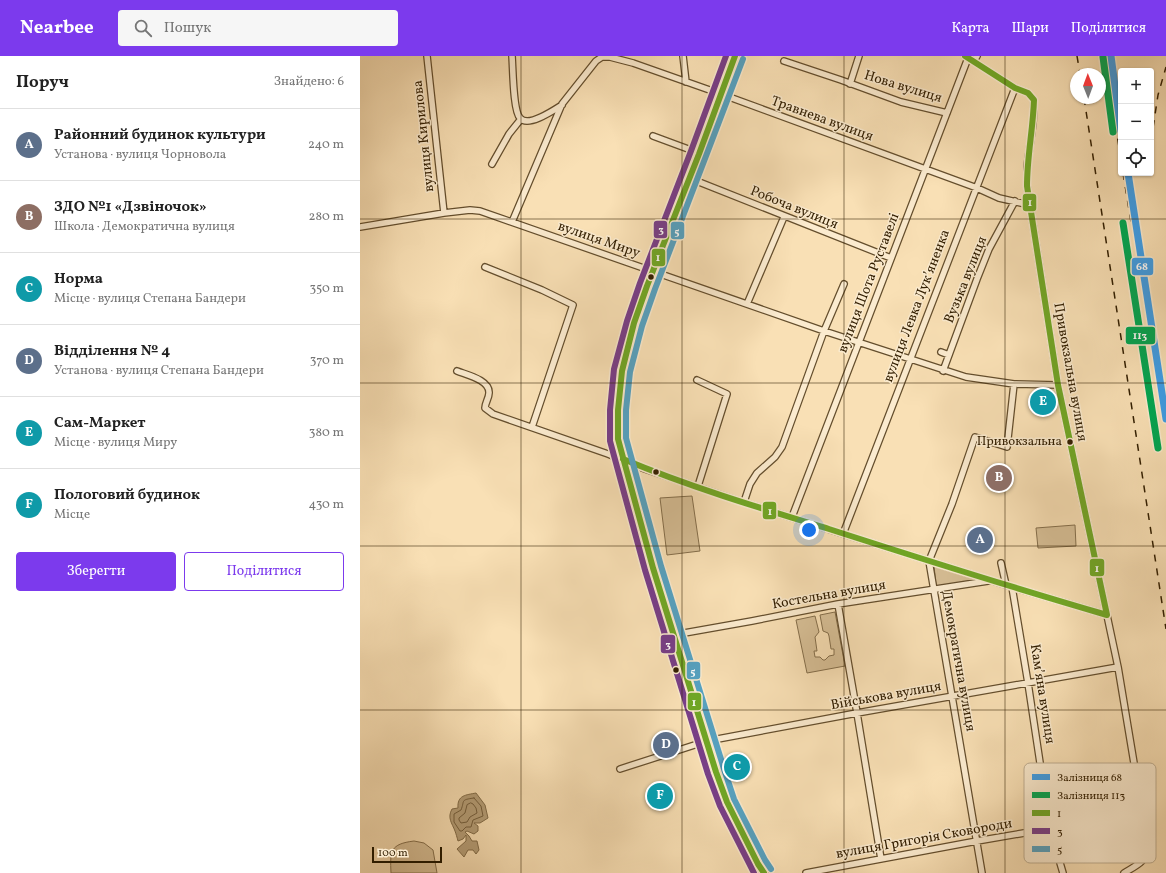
<!DOCTYPE html>
<html lang="uk">
<meta charset="utf-8">
<style>
body{margin:0;font-family:Vollkorn,serif;background:#f6f6f6;color:#222}
.controls{position:absolute;right:12px;top:12px;display:grid;overflow:hidden;border-radius:4px;box-shadow:0 1px 3px #0004}
.controls button{width:36px;height:36px;display:grid;place-items:center;padding:0;border:0;border-bottom:1px solid #e0e0e0;background:#fff;color:#222;font:20px sans-serif}
.compass{position:absolute;left:710px;top:12px;width:36px;height:36px;border-radius:50%;background:#fff;box-shadow:0 1px 3px #0004;rotate:359deg}
.scale{position:absolute;left:12px;bottom:10px;width:70px;box-sizing:border-box;padding-left:4px;border:2px solid #321e00;border-top:0;font-size:11px;line-height:14px;white-space:nowrap;color:#321e00;-webkit-text-stroke:3px #fbebcf;paint-order:stroke}
.you{position:absolute;left:449px;top:474px;width:14px;height:14px;margin:-10px;border:3px solid #fff;border-radius:50%;background:#1a73e8;box-shadow:0 0 0 6px #1a73e833}
.badge{display:grid;place-items:center;width:26px;height:26px;border-radius:50%;background:#7c3aed;color:#fff;font-size:13px;font-weight:700}
.pin{position:absolute;translate:-50% -50%;border:2px solid #fff;box-shadow:0 1px 4px #0006}
.list{margin:0;padding:0;list-style:none}
h2{display:flex;justify-content:space-between;align-items:center;height:52px;margin:0;padding:0 16px;font-size:17px}
h2 small{font-size:13px;font-weight:400;color:#767676}
.list li{display:grid;grid-template-columns:26px 1fr auto;gap:12px;align-items:center;box-sizing:border-box;height:72px;padding:0 16px;border-top:1px solid #e0e0e0}
.list b{display:block;font-size:15px;white-space:nowrap}
.list p{margin:0;font-size:13px;white-space:nowrap;color:#767676}
.list em{font-size:13px;font-style:normal;color:#767676}
.actions{display:flex;gap:8px;padding:12px 16px}
.actions a{flex:1;padding:9px 0;border:1px solid #7c3aed;border-radius:4px;text-align:center;font-size:14px;color:#7c3aed}
.actions .main{background:#7c3aed;color:#fff}
.icon{flex:none;width:22px;height:22px;fill:none;stroke:currentColor;stroke-width:2;stroke-linecap:round;stroke-linejoin:round}
.map{position:relative;flex:none;width:806px;height:817px;overflow:hidden}
header{display:flex;align-items:center;gap:24px;box-sizing:border-box;height:56px;padding:0 20px;background:#7c3aed;color:#fff}
header strong{font-size:19px}
nav{display:flex;gap:22px;margin-inline-start:auto;font-size:14px}
.search{width:280px;height:36px;background:#f6f6f6;display:flex;align-items:center;gap:10px;box-sizing:border-box;padding:0 14px;border-radius:4px;color:#767676;font-size:15px}
main{display:flex}
aside{flex:1;background:#fff}
.map>svg:first-child{display:block}
.green{fill:#d7bf96;stroke:#846e4b}
.water{fill:#b59e77;stroke:#816b47}
.lines{fill:none;stroke-linecap:round;stroke-linejoin:round}
.shore{stroke:#745e3c;stroke-width:1}
.minor-casing{stroke:#644e2d;stroke-width:8}
.primary-casing{stroke:#321e00;stroke-width:11}
.minor{stroke:#fbebcf;stroke-width:5.5}
.primary{stroke:#f9e0b5;stroke-width:9}
.rail{stroke:#321e00;stroke-width:1.5;stroke-dasharray:7 7;stroke-linecap:butt}
.bus-1-casing{stroke:#fbebcf;stroke-width:9}
.bus-2-casing{stroke:#fbebcf;stroke-width:9}
.bus-3-casing{stroke:#fbebcf;stroke-width:9}
.bus-1{stroke:#70a725;stroke-width:6}
.bus-2{stroke:#783e89;stroke-width:6}
.bus-3{stroke:#55a2c2;stroke-width:6}
.rail-1-casing{stroke:#fbebcf;stroke-width:10}
.rail-2-casing{stroke:#fbebcf;stroke-width:10}
.rail-1{stroke:#3d9ee8;stroke-width:7}
.rail-2{stroke:#00a651;stroke-width:7}
.grid{fill:none;stroke:#321e00;stroke-width:1;stroke-opacity:0.55}
.bus-dot{fill:#321e00;stroke:#fbebcf;stroke-width:1.5}
.labels{text-anchor:middle;dominant-baseline:central;stroke-width:3;stroke-linejoin:round;paint-order:stroke}
.bus-label{font-size:13px;fill:#321e00;stroke:#fbebcf;text-anchor:end}
.street-label{font-size:14px;fill:#321e00;stroke:#fbebcf}
.key{fill:#fbebcf;stroke:#bfae91;stroke-width:1}
.key-label{font-size:11px;fill:#321e00}
.line-badge{stroke:#fbebcf;stroke-width:1.5}
.badge-label{font-size:11px;text-anchor:middle;font-weight:bold;fill:#fff}
</style>
<header>
<strong>Nearbee</strong>
<div class="search"><svg class="icon" aria-label="search" viewBox="0 0 24 24"><circle cx="10" cy="10" r="6"/><path d="M15 15l6 6"/></svg>Пошук</div>
<nav><a>Карта</a><a>Шари</a><a>Поділитися</a></nav>
</header>
<main>
<aside>
<h2>Поруч<small>Знайдено: 6</small></h2>
<ul class="list">
<li><span class="badge" style="background:#5c6f8a">A</span><div><b>Районний будинок культури</b><p>Установа · вулиця Чорновола</p></div><em>240 m</em></li>
<li><span class="badge" style="background:#8d6e63">B</span><div><b>ЗДО №1 «Дзвіночок»</b><p>Школа · Демократична вулиця</p></div><em>280 m</em></li>
<li><span class="badge" style="background:#0f9aa8">C</span><div><b>Норма</b><p>Місце · вулиця Степана Бандери</p></div><em>350 m</em></li>
<li><span class="badge" style="background:#5c6f8a">D</span><div><b>Відділення № 4</b><p>Установа · вулиця Степана Бандери</p></div><em>370 m</em></li>
<li><span class="badge" style="background:#0f9aa8">E</span><div><b>Сам-Маркет</b><p>Місце · вулиця Миру</p></div><em>380 m</em></li>
<li><span class="badge" style="background:#0f9aa8">F</span><div><b>Пологовий будинок</b><p>Місце</p></div><em>430 m</em></li>
</ul>
<div class="actions"><a class="main">Зберегти</a><a>Поділитися</a></div>
</aside>
<div class="map">
<svg width="806" height="817" viewBox="0 0 806 817">
<rect width="100%" height="100%" fill="#f9e0b5"/>
<filter id="stains"><feTurbulence type="fractalNoise" baseFrequency=".005" numOctaves="4"/><feColorMatrix values="0 0 0 0 .2 0 0 0 0 .09 0 0 0 0 .02 0 0 0 .5 -.17"/></filter>
<radialGradient id="worn" r=".72"><stop offset=".6" stop-color="#630" stop-opacity="0"/><stop offset="1" stop-color="#630" stop-opacity=".3"/></radialGradient>
<path class="green" d="M791,321L794,341L789,342L786,322Z
M332,440L340,495L307,499L300,442Z
M715,469L716,490L678,492L676,472Z
M574,509L622,524L576,530Z
M475,556L485,610L447,617L436,564L455,560L459,576L455,581L457,595H454L455,601H460L463,604H465L469,600L474,599V593H471L469,580L468,577L463,575L460,559Z
M54,785L64,787L73,794L77,817H31C30,795 30,788 54,785Z"/>
<path class="water" d="M116,737L125,749L128,762L120,767H114L118,770V775L114,778L107,775L105,776L109,780L112,785H117L119,794L116,798L113,794H108L104,801L97,793L106,785V779L103,783L98,785C97,781 96,778 95,775C92,767 87,762 92,753L98,752C97,739 106,739 116,737Z"/>
<g class="lines">
<path class="shore" d="M114,742L121,750L123,760L113,764L111,771H106L102,775H100L94,766V758L101,754C105,744 100,744 114,742Z
M111,747L113,748L116,752L117,757L110,761L107,766L101,767L99,764V762L105,757L107,749Z"/>
<g class="minor-casing">
<path id="minor" d="M67,0L84,157
M152,0C153,12 153,55 160,62C168,72 194,54 202,49
M246,0L273,7L361,38L617,132L639,142L670,149
M323,0L326,26
M605,0L655,32L668,37L674,44L673,67L667,111V130L670,149L698,329L758,611L788,791C787,806 775,810 764,817
M747,0V4
M424,5L481,24L541,46L587,57
M614,5L617,0
M490,28L499,0
M293,80L339,97
M132,108L149,78L161,63
M329,122L531,202
M152,166L202,48L236,5L242,1H248
M0,171L84,157L110,154L120,155L464,275L606,321L654,328L698,329
M125,211L182,234L213,249L172,371
M387,248L424,161
M581,296L589,299
M97,315C107,319 130,324 129,337C129,342 125,347 125,352L133,358L248,398L285,413L376,444L652,531L747,559
M583,315L617,223L629,193L655,145
M337,324L367,338L338,430
M384,446L390,428L397,417L415,401L422,391L464,275L484,228
M432,461L608,2
M483,478L655,32
M641,507L646,529
M652,531L668,627L690,773L703,817
M478,548L497,657L521,803
M313,579L392,565L478,548L628,525
M260,713L347,685L497,657L758,611
M446,817L617,785L782,757
M622,817L569,505L592,448L615,381L647,391L654,328"/>
</g>
<g class="primary-casing">
<path id="primary" d="M375,0C356,52 337,104 316,156C298,204 275,255 264,305C258,330 257,358 258,383L293,512L356,716L367,746L398,808L404,817"/>
</g>
<use href="#minor" class="minor"/>
<use href="#primary" class="primary"/>
<path class="rail" d="M717,0L720,18
M743,0L752,46L761,104
M724,42L806,573
M791,85L798,39L806,11
M763,117L771,166"/>
<g class="bus-1-casing">
<path id="bus-1" d="M375,0L339,98L287,230L274,267L262,315L258,354V383L293,512L356,716L367,746L398,808L404,817
M263,403C330,431 400,452 469,473C562,503 654,532 747,559L698,329L667,130C667,101 673,73 674,44L668,37L655,32L605,0"/>
</g>
<g class="bus-2-casing">
<path id="bus-2" d="M366,0L331,95L280,227L267,265L254,313L250,354V385L285,514L348,718L360,750L394,817"/>
</g>
<g class="bus-3-casing">
<path id="bus-3" d="M383,3L346,100L295,233L282,270L270,316L266,354V382L301,510L364,713L374,743L405,804L411,813"/>
</g>
<use href="#bus-1" class="bus-1"/>
<use href="#bus-2" class="bus-2"/>
<use href="#bus-3" class="bus-3"/>
<g class="rail-1-casing">
<path id="rail-1" d="M751,0L761,75
M768,117L806,363"/>
</g>
<g class="rail-2-casing">
<path id="rail-2" d="M743,1L753,76
M763,167L798,392"/>
</g>
<use href="#rail-1" class="rail-1"/>
<use href="#rail-2" class="rail-2"/>
</g>
<path class="grid" d="M161,0V817M322,0V817M484,0V817M645,0V817M0,163H806M0,327H806M0,490H806M0,654H806"/>
<g class="bus-dot">
<circle cx="291" cy="221" r="3.5"/>
<circle cx="710" cy="386" r="3.5"/>
<circle cx="296" cy="416" r="3.5"/>
<circle cx="316" cy="614" r="3.5"/>
</g>
<g class="labels">
<g class="bus-label">
<text x="702" y="386">Привокзальна</text>
</g>
<g class="street-label">
<text transform="translate(543 31) rotate(17)">Нова вулиця</text>
<text transform="translate(462 63) rotate(20)">Травнева вулиця</text>
<text transform="translate(64 80) rotate(-96)">вулиця Кирилова</text>
<text transform="translate(434 152) rotate(22)">Робоча вулиця</text>
<text transform="translate(239 184) rotate(19)">вулиця Миру</text>
<text transform="translate(606 224) rotate(-68)">Вузька вулиця</text>
<text transform="translate(509 227) rotate(-69)">вулиця Шота Руставелі</text>
<text transform="translate(557 250) rotate(-69)">вулиця Левка Лукʼяненка</text>
<text transform="translate(710 316) rotate(80)">Привокзальна вулиця</text>
<text transform="translate(469 539) rotate(-10)">Костельна вулиця</text>
<text transform="translate(598 605) rotate(80)">Демократична вулиця</text>
<text transform="translate(682 638) rotate(81)">Камʼяна вулиця</text>
<text transform="translate(526 640) rotate(-10)">Військова вулиця</text>
<text transform="translate(564 783) rotate(-10)">вулиця Григорія Сковороди</text>
</g>
</g>
<rect x="664" y="707" width="132" height="100" rx="6" class="key"/>
<rect x="672" y="718" width="18" height="6" fill="#3d9ee8"/>
<rect x="672" y="736" width="18" height="6" fill="#00a651"/>
<rect x="672" y="754" width="18" height="6" fill="#70a725"/>
<rect x="672" y="772" width="18" height="6" fill="#783e89"/>
<rect x="672" y="790" width="18" height="6" fill="#55a2c2"/>
<g class="key-label">
<text x="697" y="725">Залізниця 68</text>
<text x="697" y="743">Залізниця 113</text>
<text x="697" y="761">1</text>
<text x="697" y="779">3</text>
<text x="697" y="797">5</text>
</g>
<g class="line-badge">
<rect x="662" y="137" width="15" height="19" rx="4" fill="#70a725"/>
<rect x="293" y="164" width="15" height="19" rx="4" fill="#783e89"/>
<rect x="310" y="165" width="15" height="19" rx="4" fill="#55a2c2"/>
<rect x="291" y="192" width="15" height="19" rx="4" fill="#70a725"/>
<rect x="771" y="201" width="23" height="19" rx="4" fill="#3d9ee8"/>
<rect x="765" y="270" width="31" height="19" rx="4" fill="#00a651"/>
<rect x="402" y="445" width="15" height="19" rx="4" fill="#70a725"/>
<rect x="729" y="502" width="16" height="19" rx="4" fill="#70a725"/>
<rect x="300" y="578" width="16" height="20" rx="4" fill="#783e89"/>
<rect x="326" y="605" width="15" height="19" rx="4" fill="#55a2c2"/>
<rect x="327" y="636" width="15" height="19" rx="4" fill="#70a725"/>
</g>
<g class="badge-label">
<text x="670" y="150">1</text>
<text x="301" y="177">3</text>
<text x="317" y="179">5</text>
<text x="298" y="205">1</text>
<text x="782" y="214">68</text>
<text x="780" y="283">113</text>
<text x="410" y="459">1</text>
<text x="737" y="516">1</text>
<text x="308" y="592">3</text>
<text x="333" y="619">5</text>
<text x="334" y="650">1</text>
</g>
<rect width="100%" height="100%" filter="url(#stains)"/>
<rect width="100%" height="100%" fill="url(#worn)"/>
</svg>
<div class="controls">
<button>+</button>
<button>−</button>
<button><svg class="icon" aria-label="locate" viewBox="0 0 24 24"><circle cx="12" cy="12" r="6"/><path d="M12 2v4M12 18v4M2 12h4M18 12h4"/></svg></button>
</div>
<svg class="compass" viewBox="-18 -18 36 36"><path d="M0-13l5 13h-10z" fill="#e53935"/><path d="M0 13l5-13h-10z" fill="#767676"/></svg>
<div class="scale">100 m</div>
<div class="you"></div>
<div class="pin badge" style="left:620px;top:484px;background:#5c6f8a">A</div>
<div class="pin badge" style="left:639px;top:422px;background:#8d6e63">B</div>
<div class="pin badge" style="left:377px;top:711px;background:#0f9aa8">C</div>
<div class="pin badge" style="left:306px;top:689px;background:#5c6f8a">D</div>
<div class="pin badge" style="left:683px;top:346px;background:#0f9aa8">E</div>
<div class="pin badge" style="left:300px;top:740px;background:#0f9aa8">F</div>
</div>
</main>
